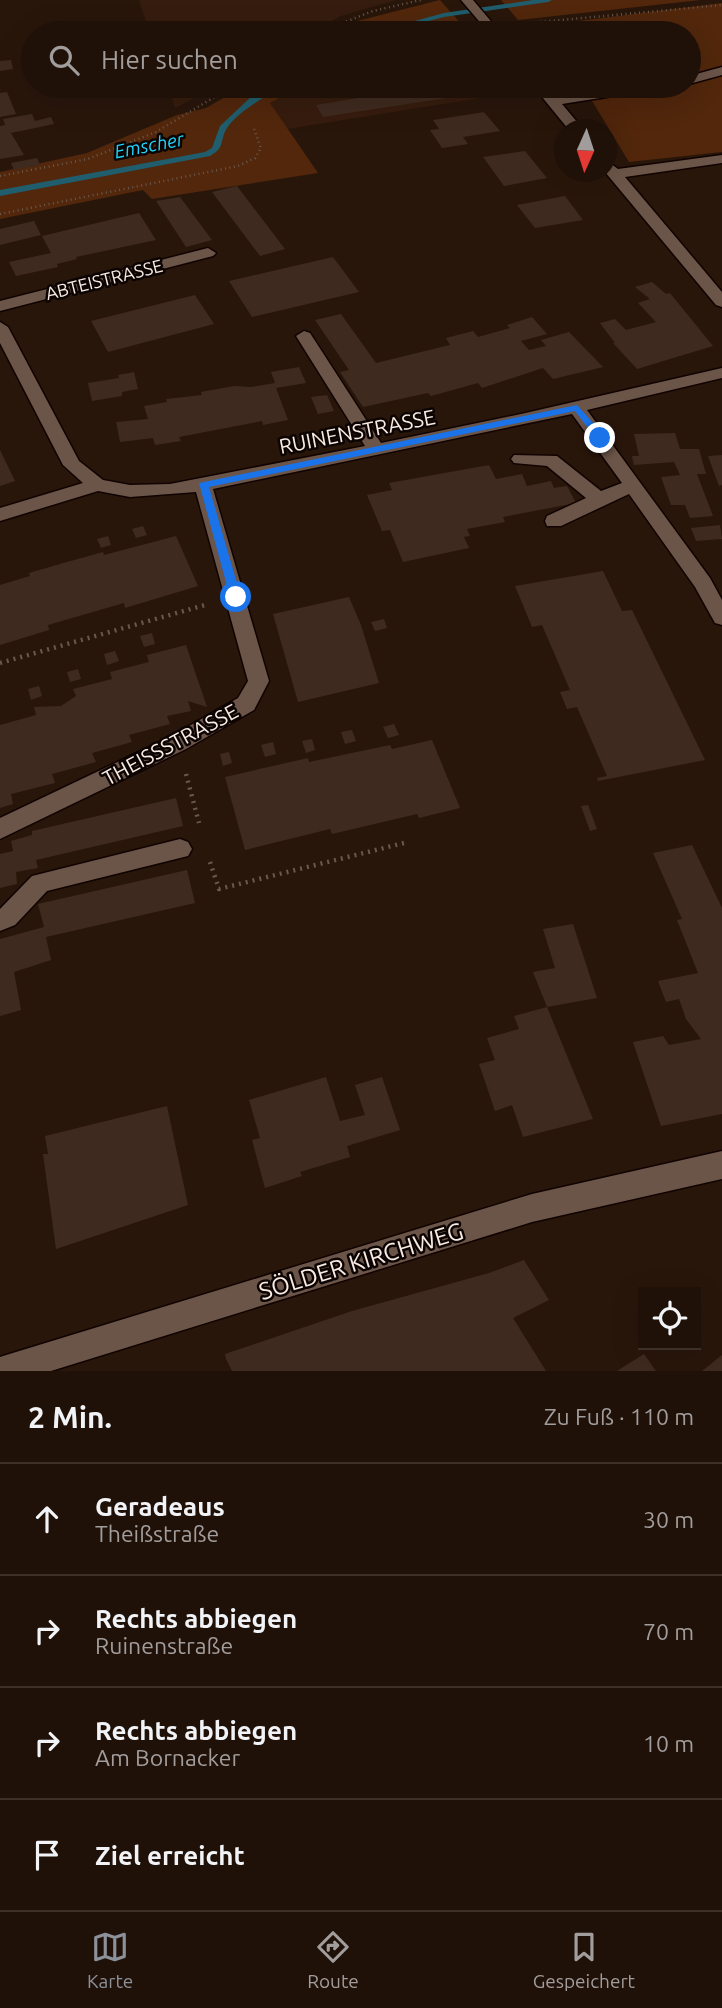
<!DOCTYPE html>
<html lang="de">
<meta charset="utf-8">
<style>
body{margin:0;font-family:Ubuntu,sans-serif;background:#2c1e16;color:#f1f3f6}
.controls{position:absolute;right:21px;bottom:21px;display:grid;overflow:hidden;border-radius:0px;box-shadow:0 7px 28px #0002}
.controls button{width:63px;height:63px;display:grid;place-items:center;padding:0;border:0;border-bottom:2px solid #3c3029;background:#1f1008;color:#f1f3f6;font:35px sans-serif}
.compass{position:absolute;left:554px;top:119px;width:63px;height:63px;border-radius:50%;background:#1f1008;box-shadow:0 7px 28px #0002;rotate:183deg}
.stop{position:absolute;width:21px;height:21px;margin:-16px;border:5px solid #1a73e8;border-radius:50%;background:#fff}
.stop.end{background:#1a73e8;border-color:#fff;box-shadow:0 2px 7px #0008}
.list{margin:0;padding:0;list-style:none}
h2{display:flex;justify-content:space-between;align-items:center;height:91px;margin:0;padding:0 28px;font-size:30px}
h2 small{font-size:23px;font-weight:400;color:#a19d9c}
.list li{display:grid;grid-template-columns:46px 1fr auto;gap:21px;align-items:center;box-sizing:border-box;height:112px;padding:0 28px;border-top:2px solid #3c3029}
.list b{display:block;font-size:26px;white-space:nowrap}
.list p{margin:0;font-size:23px;white-space:nowrap;color:#a19d9c}
.list em{font-size:23px;font-style:normal;color:#a19d9c}
.icon{flex:none;width:38px;height:38px;fill:none;stroke:currentColor;stroke-width:2;stroke-linecap:round;stroke-linejoin:round}
.map{position:relative;flex:none;width:722px;height:1371px;overflow:hidden}
.search{position:absolute;background:#1f1008;box-shadow:0 7px 28px #0002;left:21px;right:21px;top:21px;height:77px;display:flex;align-items:center;gap:18px;box-sizing:border-box;padding:0 24px;border-radius:38px;color:#a19d9c;font-size:26px}
.sheet{height:539px;background:#1f1008}
nav{display:flex;justify-content:space-around;align-items:center;box-sizing:border-box;height:98px;border-top:2px solid #3c3029;background:#1f1008;font-size:19px;color:#a19d9c}
nav a{display:grid;justify-items:center;gap:4px}
nav .on{color:#8c9099}
.map>svg:first-child{display:block}
.built{fill:#361c0e}
.green{fill:#52270c}
.lines{fill:none;stroke-linecap:round;stroke-linejoin:round}
.stream{fill:#205e6d;fill-rule:evenodd}
.building{fill:#3f2a1f}
.minor-casing{stroke:#100300;stroke-width:3}
.path-far1{stroke:#69584e;stroke-width:2.5;stroke-dasharray:1 3.5;stroke-linecap:butt}
.path{stroke:#69584e;stroke-width:4.5;stroke-dasharray:2 5;stroke-linecap:butt}
.minor{fill:#6b5448;fill-rule:evenodd}
.route{fill:#1a73e8}
.labels{text-anchor:middle;dominant-baseline:central;stroke-width:5;stroke-linejoin:round;paint-order:stroke}
.far-street-label{font-size:18px;fill:#f9ebe3;stroke:#0b0402}
.far-water-label{font-size:19px;font-style:italic;fill:#1fd5fd;stroke:#0b0402}
.street-label{font-size:21px;fill:#f9ebe3;stroke:#0b0402}
.near-street-label{font-size:24px;fill:#f9ebe3;stroke:#0b0402}
</style>
<div class="map">
<svg width="722" height="1371" viewBox="0 0 722 1371">
<rect width="100%" height="100%" fill="#29160b"/>
<path class="built" d="M139,0H396L341,16L308,33H150Z
M168,86H218L175,108Z
M303,86H500L506,94L287,129L270,103Z"/>
<path class="green" d="M440,0L463,26L462,33H332L353,22Z
M501,0H701L518,20Z
M722,3V152L629,162L583,86H689V33H536L530,27Z
M244,86H303L270,103L318,173L152,199L143,190L0,219V172L87,153L177,115L206,108Z"/>
<g class="lines">
<path class="stream" d="M533,0H552L548,2L444,17L383,33H371L444,13Z
M271,86H280C264,99 239,110 227,128C219,141 226,147 210,156L0,196V190L205,152L212,148L220,126L253,95Z"/>
</g>
<path class="building" d="M11,60L13,69L0,71V61Z
M405,86H474L476,88L443,93L447,98L323,117L316,105L393,92L391,89Z
M7,92L16,114L0,117V93Z
M484,112L500,131L463,137L468,144L442,148L430,130L439,129L433,120Z
M32,114L35,121L51,117L54,124L11,133L24,155L0,159V126L5,125L3,119Z
M525,151L547,178L504,186L483,157Z
M37,158L40,165L14,170L11,163Z
M237,186L285,249L260,256L212,192Z
M565,196L583,220L535,228L517,205Z
M180,197L212,240L186,247L156,201Z
M139,213L156,240L76,257L77,259L57,264L58,267L16,276L9,262L51,253L42,236Z
M34,221L41,235L0,245V229Z
M333,257L359,292L252,317L229,281Z
M652,282L666,294L670,293L713,346L637,369L613,343H615L600,323L615,319L626,330L656,322L638,303L650,299L635,287Z
M195,295L214,324L108,352L91,321Z
M341,314L376,363L450,345L446,338L473,331L478,337L510,328L507,325L532,317L547,334L521,341L529,350L546,346L541,340L569,332L603,367L553,379L543,368L482,388L478,383L431,396L428,393L363,407L340,372L349,370L315,320Z
M299,367L306,383L276,388L288,420L263,425L262,421L179,437L181,441L155,445L153,438L120,442L116,422L148,419L144,406L167,402L166,399L202,395L201,392L234,386L251,387L275,383L271,372Z
M134,372L138,389L122,392V396L92,401L88,383L119,378L118,375Z
M327,395L334,411L318,414L311,397Z
M675,433L680,449H699L706,474H697L713,516L690,518L685,505H671L661,477L680,475L674,462L634,465L632,456H639L634,434Z
M0,450L15,481L0,486Z
M722,455V485L719,486L708,456Z
M489,465L496,479L522,474L527,486L551,481L554,488L567,486L576,503L503,517L505,522L467,529L470,536L464,537L469,548L403,562L390,530L382,531L367,495L392,490L389,483Z
M720,525L722,539L696,541L691,528Z
M143,526L147,535L136,538L132,529Z
M108,536L111,545L101,548L97,539Z
M176,536L198,586L125,608L124,603L48,625L49,630L0,645V585L30,576L29,573L67,562L103,552L104,555Z
M603,571L622,611L632,610L705,760L598,781L597,778L607,776L577,707L567,709L560,692L570,690L542,625L532,627L515,586Z
M349,597L361,625L379,683L298,702L273,614Z
M384,619L387,628L375,631L371,622Z
M152,633L155,644L144,647L140,636Z
M186,645L207,707L188,701L191,711L167,716L170,724L129,735L132,742L92,753L96,762L52,774L55,783L11,794L13,804L0,808V725L36,715L34,707L61,706L76,696L73,689L112,679L110,672L149,662L147,655Z
M115,651L119,661L107,665L104,654Z
M78,669L81,679L70,682L67,672Z
M39,686L42,696L31,700L28,689Z
M394,724L399,735L388,738L383,727Z
M352,730L356,741L345,744L341,732Z
M312,739L315,750L306,753L302,741Z
M432,740L460,808L419,818L417,814L332,834L330,829L245,850L225,777L308,758L309,762L390,745L392,749Z
M273,742L276,754L265,757L261,745Z
M229,752L232,763L223,766L220,754Z
M176,798L183,826L36,860L38,868L16,872L17,884L0,888V854L13,851L11,841L32,835V831Z
M588,805L597,829L590,831L581,806Z
M692,845L722,908V1114L661,1126L633,1042L663,1036L669,1045L701,1039L686,1019L679,999L666,1002L658,981L698,973L677,920L682,919L653,853Z
M187,870L195,903L46,937L51,960L14,972L21,1010L0,1016V939L44,927L38,904Z
M573,924L597,998L547,1007L593,1119L523,1137L512,1105L495,1111L479,1064L495,1060L487,1038L519,1029L514,1016L547,1007L533,972L555,968L543,929Z
M326,1077L340,1121L365,1115L355,1085L382,1077L400,1130L347,1146L350,1157L300,1172L302,1176L265,1188L252,1140L260,1138L249,1100Z
M167,1106L188,1205L56,1249L43,1154H48L45,1136Z
M524,1260L549,1300L513,1318L546,1371H232L226,1359L225,1354L352,1311L489,1273Z
M644,1354L656,1371H617Z
M722,1355V1371H702Z"/>
<g class="lines">
<g class="minor-casing">
<path id="minor" d="M461,0H473L501,33H489Z
M722,67V75L689,84V76Z
M533,86H547L556,97L627,86H658L651,90L562,104L584,130H569Z
M722,155V163L625,177L722,292V307L716,305L605,172L606,160L618,169Z
M208,248L216,253L213,256L0,311V301Z
M0,322L8,327L79,461L103,480L130,485L170,484L365,446L296,336L304,331L310,333L381,443L521,414L722,368V378L587,410L710,578L722,600V625L715,623L695,587L629,494L561,526H547L545,521L547,516L586,498L547,466L514,463L511,459L514,455L557,456L601,491L622,483L572,414L213,489L269,681L254,710L186,749L0,839V818L170,737L238,698L248,681L196,492L130,497L98,491L0,521V508L83,483L63,465L0,343Z
M180,839L188,842L192,849L188,856L47,891L15,925L0,931V909L32,876Z
M722,1151V1179L532,1222L51,1371H0V1357L3,1356L532,1194Z"/>
</g>
<path class="path-far1" d="M518,24L722,5
M317,33L373,11L421,0
M0,176L88,159L156,132L233,86
M0,214L238,166L255,158L261,148L254,129"/>
<path class="path" d="M0,663L205,605
M186,774L199,823
M210,862L219,889L408,842"/>
<use href="#minor" class="minor"/>
</g>
<path class="route" d="M577,405L604,435V440H597L575,411L209,487L241,597L236,600L230,597L199,483Z"/>
<g class="labels">
<g class="far-street-label">
<text transform="translate(104 279) rotate(-14)">ABTEISTRASSE</text>
</g>
<g class="far-water-label">
<text transform="translate(149 145) rotate(-11)">Emscher</text>
</g>
<g class="street-label">
<text transform="translate(357 431) rotate(-11)">RUINENSTRASSE</text>
<text transform="translate(170 744) rotate(-28)">THEISSSTRASSE</text>
</g>
<g class="near-street-label">
<text transform="translate(361 1261) rotate(-17)">SÖLDER KIRCHWEG</text>
</g>
</g>
</svg>
<div class="controls">
<button><svg class="icon" aria-label="locate" viewBox="0 0 24 24"><circle cx="12" cy="12" r="6"/><path d="M12 2v4M12 18v4M2 12h4M18 12h4"/></svg></button>
</div>
<svg class="compass" viewBox="-18 -18 36 36"><path d="M0-13l5 13h-10z" fill="#e53935"/><path d="M0 13l5-13h-10z" fill="#a19d9c"/></svg>
<div class="stop" style="left:236px;top:597px"></div>
<div class="stop end" style="left:600px;top:438px"></div>
<div class="search"><svg class="icon" aria-label="search" viewBox="0 0 24 24"><circle cx="10" cy="10" r="6"/><path d="M15 15l6 6"/></svg>Hier suchen</div>
</div>
<section class="sheet">
<h2>2 Min.<small>Zu Fuß · 110 m</small></h2>
<ul class="list">
<li><svg class="icon" aria-label="ahead" viewBox="0 0 24 24"><path d="M12 20V5M6 11l6-6 6 6"/></svg><div><b>Geradeaus</b><p>Theißstraße</p></div><em>30 m</em></li>
<li><svg class="icon" aria-label="right" viewBox="0 0 24 24"><path d="M7 20v-9h11M14 6l5 5-5 5"/></svg><div><b>Rechts abbiegen</b><p>Ruinenstraße</p></div><em>70 m</em></li>
<li><svg class="icon" aria-label="right" viewBox="0 0 24 24"><path d="M7 20v-9h11M14 6l5 5-5 5"/></svg><div><b>Rechts abbiegen</b><p>Am Bornacker</p></div><em>10 m</em></li>
<li><svg class="icon" aria-label="arrive" viewBox="0 0 24 24"><path d="M6 21V4h12l-3 4 3 4H6"/></svg><div><b>Ziel erreicht</b></div></li>
</ul>
</section>
<nav>
<a class="on"><svg class="icon" aria-label="map" viewBox="0 0 24 24"><path d="M3 6l6-2 6 2 6-2v14l-6 2-6-2-6 2zM9 4v14M15 6v14"/></svg>Karte</a>
<a><svg class="icon" aria-label="directions" viewBox="0 0 24 24"><path d="M12 3l9 9-9 9-9-9zM9 14v-3h6M13 9l2 2-2 2"/></svg>Route</a>
<a><svg class="icon" aria-label="saved" viewBox="0 0 24 24"><path d="M7 4h10v16l-5-4-5 4z"/></svg>Gespeichert</a>
</nav>
